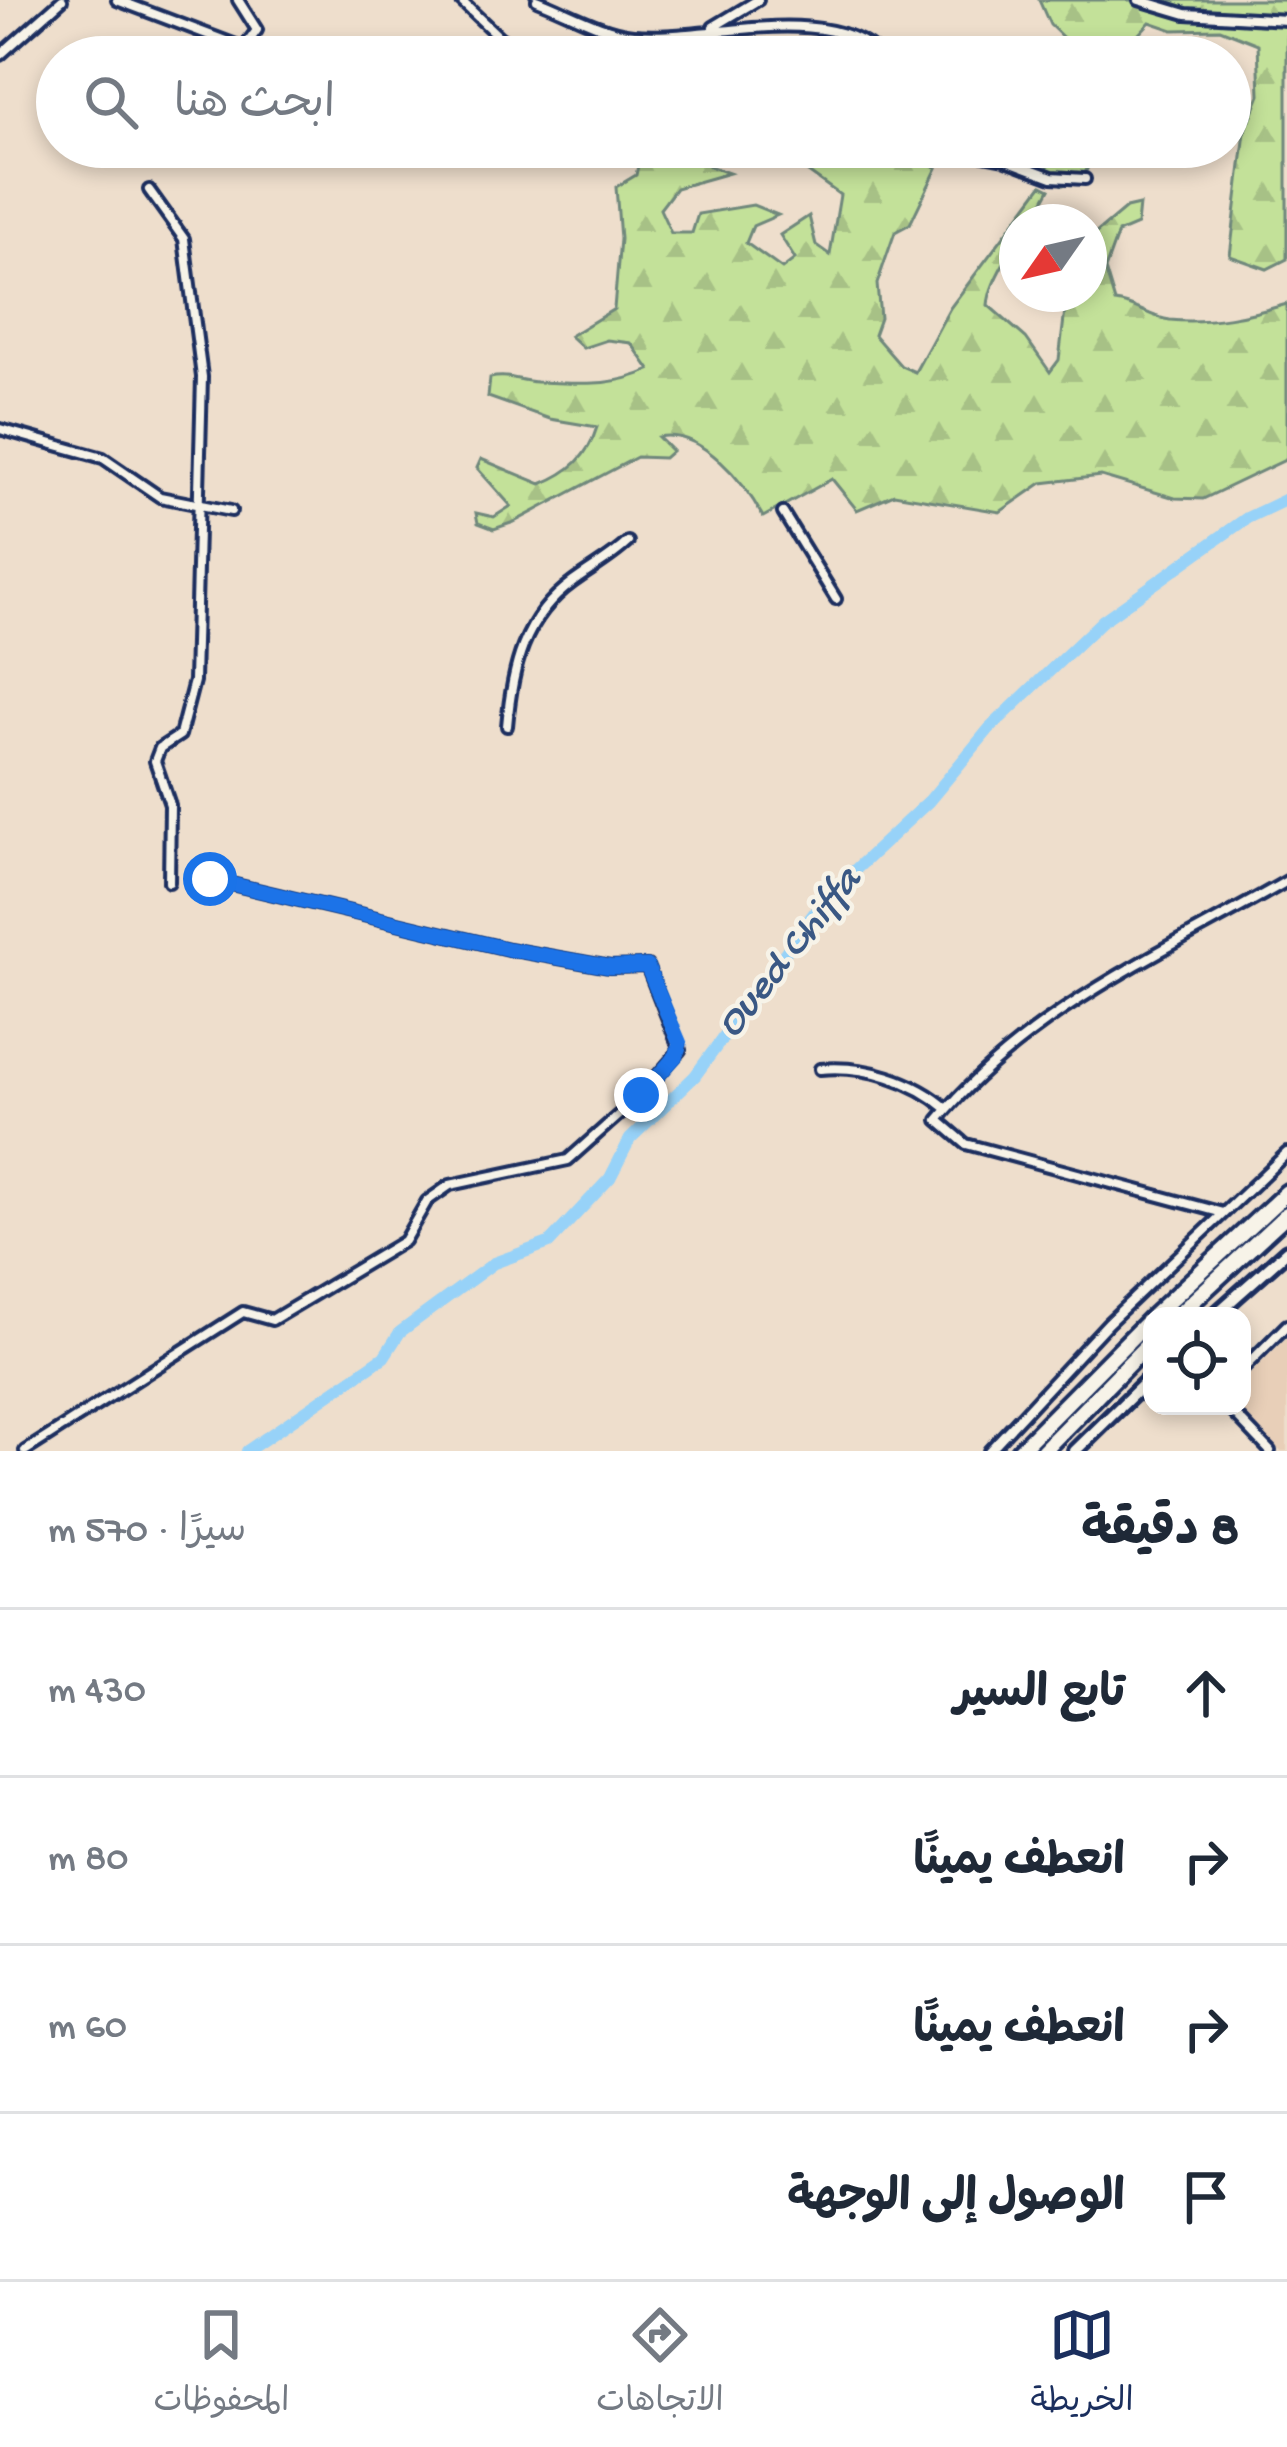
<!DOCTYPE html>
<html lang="ar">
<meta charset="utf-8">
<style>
body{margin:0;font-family:"Gochi Hand","Playpen Sans Arabic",sans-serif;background:#f2f2f3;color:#1f2937;direction:rtl}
.controls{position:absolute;right:36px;bottom:36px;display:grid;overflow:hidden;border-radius:24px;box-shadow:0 6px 18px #0003}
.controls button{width:108px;height:108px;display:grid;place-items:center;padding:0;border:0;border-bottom:3px solid #e0e1e3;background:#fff;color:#1f2937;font:60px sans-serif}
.compass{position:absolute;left:999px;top:204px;width:108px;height:108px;border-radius:50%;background:#fff;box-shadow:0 6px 18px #0003;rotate:236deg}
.stop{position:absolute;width:36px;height:36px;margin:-27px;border:9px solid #1a73e8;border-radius:50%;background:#fff}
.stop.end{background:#1a73e8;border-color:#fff;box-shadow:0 3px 12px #0008}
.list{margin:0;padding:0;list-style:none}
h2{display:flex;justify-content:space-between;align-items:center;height:156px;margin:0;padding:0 48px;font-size:51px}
h2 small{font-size:39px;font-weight:400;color:#747a83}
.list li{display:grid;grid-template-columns:78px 1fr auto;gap:36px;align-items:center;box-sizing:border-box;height:168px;padding:0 48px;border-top:3px solid #e0e1e3}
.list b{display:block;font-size:45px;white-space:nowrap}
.list em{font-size:39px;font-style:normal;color:#747a83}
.icon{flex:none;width:66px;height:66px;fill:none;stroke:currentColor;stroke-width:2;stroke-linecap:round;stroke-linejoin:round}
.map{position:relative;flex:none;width:1287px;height:1451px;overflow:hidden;direction:ltr}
.search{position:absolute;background:#fff;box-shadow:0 6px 18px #0003;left:36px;right:36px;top:36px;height:132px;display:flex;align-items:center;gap:30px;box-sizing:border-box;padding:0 42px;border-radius:66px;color:#747a83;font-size:45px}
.sheet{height:828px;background:#fff}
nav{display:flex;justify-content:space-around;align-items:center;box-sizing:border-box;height:168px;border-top:3px solid #e0e1e3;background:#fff;font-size:33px;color:#747a83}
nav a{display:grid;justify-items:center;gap:6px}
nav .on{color:#1b2f5e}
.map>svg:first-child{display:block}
.built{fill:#e8cfb8}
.forest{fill:url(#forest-firs);stroke:#6f887c;stroke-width:3}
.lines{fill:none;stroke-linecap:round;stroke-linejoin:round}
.river{stroke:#97d2f8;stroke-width:12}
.street-casing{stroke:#1b2f5e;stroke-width:16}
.primary-casing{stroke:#1b2f5e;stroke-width:20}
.highway-casing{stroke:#1b2f5e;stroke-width:22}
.street{stroke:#f7f3e8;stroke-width:8}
.primary{stroke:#f7f3e8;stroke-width:10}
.highway{stroke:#f7f3e8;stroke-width:14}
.route{stroke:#1a73e8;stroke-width:15}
.labels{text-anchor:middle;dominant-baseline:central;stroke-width:9;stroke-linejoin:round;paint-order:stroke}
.water-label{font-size:42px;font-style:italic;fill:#3a5884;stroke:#f7f3e8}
</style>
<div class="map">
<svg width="1287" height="1451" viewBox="0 0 1287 1451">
<defs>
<pattern id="forest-firs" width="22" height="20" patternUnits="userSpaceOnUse" patternTransform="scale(3)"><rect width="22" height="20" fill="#c3e199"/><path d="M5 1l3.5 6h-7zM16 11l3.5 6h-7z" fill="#a7c186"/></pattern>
</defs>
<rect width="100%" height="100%" fill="#eedecc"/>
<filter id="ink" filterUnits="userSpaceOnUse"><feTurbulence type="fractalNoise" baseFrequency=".00833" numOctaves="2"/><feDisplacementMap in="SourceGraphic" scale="24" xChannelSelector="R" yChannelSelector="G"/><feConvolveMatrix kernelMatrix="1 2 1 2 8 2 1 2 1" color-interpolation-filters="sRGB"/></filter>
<g filter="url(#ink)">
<path class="built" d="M1287,1337V1451H1280L1235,1406H1242V1382Z"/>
<path class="forest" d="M1039,0H1287V259L1267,269L1230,256L1245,132L1260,95L1258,44L1220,29L1173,30L1150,22L1137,36L1136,57H1083L1050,25Z
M642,147H706L709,166L729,173L676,188L660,209L671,233H692L698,214L753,205L778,215L753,226L746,243L782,269L795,259L780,235L809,216L816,245L830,255L840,195L797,164L812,147H899L937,168L910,224L895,232L877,284L880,318L874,335L901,366L915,372L950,308L1042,185L1050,189L1032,222H1017C1017,253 991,273 988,305L1026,338L1050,372L1059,360L1067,294H1089V239L1126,208L1139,205L1137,225L1118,233L1105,269L1115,302C1136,304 1149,317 1170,320C1210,324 1250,315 1287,304V459L1203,499L1175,498L1101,476L1042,483L1000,512L894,494L857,510L832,479L763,517C745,483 701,428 658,437L672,451L664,458L637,457L514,522L494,529L478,523L476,513L494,517L511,506L477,468L481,459L541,484C570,472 588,457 597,427L550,419L488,397L490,378C509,374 519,381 536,382C580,383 610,388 650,370L631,343L607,340L583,348L570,336L614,309L620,239L616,187L636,175Z
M1056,147H1098L1084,175L1063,185L1044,176Z"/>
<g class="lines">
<path class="river" d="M247,1451L384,1357L400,1332L494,1263L549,1243L610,1178L630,1139L695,1076L825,898L929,801L989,729L1102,621L1247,518L1287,499"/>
<g class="street-casing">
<path id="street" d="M117,0L244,48L257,30L238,0
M460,0L500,38L532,57
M537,0C566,11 602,32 633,35C704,42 829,0 882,57
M1139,0L1186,14L1287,20
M713,27L758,0
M0,55L62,0
M942,147L1004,159L1052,177L1085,179
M149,190L184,239L202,377L194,681L180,735L160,748L155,761L170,805L169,882
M0,429L103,458L160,497L231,511
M783,513L836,599
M507,726C512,669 523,618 573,582C592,568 611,558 628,542
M820,1069C865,1065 914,1080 947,1109
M1223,1213L966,1144L938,1120C1029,1010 1166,951 1287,881
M1242,1370L1287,1325
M1227,1406L1270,1451
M25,1451L243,1312L272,1320L404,1241L427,1201L450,1185L568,1160L641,1095L680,1050L647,966L610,967L508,949L210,879L196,870
M989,1451L1108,1323L1287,1153"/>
</g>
<g class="primary-casing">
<path id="primary" d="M1214,1316L1287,1251
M1075,1451L1152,1376"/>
</g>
<g class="highway-casing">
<path id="highway" d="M1153,1316L1287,1192
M1177,1316L1287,1214
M1019,1451L1152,1317
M1043,1451L1152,1340"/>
</g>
<use href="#street" class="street"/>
<use href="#primary" class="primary"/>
<use href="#highway" class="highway"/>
</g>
</g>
<g class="lines" filter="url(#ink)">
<path class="route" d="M210,879L508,949L610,967L647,966L680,1044L676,1056L641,1095"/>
</g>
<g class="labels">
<g class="water-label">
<text transform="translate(791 954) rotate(-51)">Oued Chiffa</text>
</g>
</g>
</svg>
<div class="controls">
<button><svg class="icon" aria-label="locate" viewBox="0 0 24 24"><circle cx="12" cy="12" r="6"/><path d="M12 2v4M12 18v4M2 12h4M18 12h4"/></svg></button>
</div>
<svg class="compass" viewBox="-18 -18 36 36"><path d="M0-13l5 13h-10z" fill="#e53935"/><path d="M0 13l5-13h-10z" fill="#747a83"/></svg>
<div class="stop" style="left:210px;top:879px"></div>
<div class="stop end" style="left:641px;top:1095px"></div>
<div class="search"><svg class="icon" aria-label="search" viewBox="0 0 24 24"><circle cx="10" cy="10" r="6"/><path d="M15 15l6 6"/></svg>ابحث هنا</div>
</div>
<section class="sheet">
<h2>8 دقيقة<small>سيرًا · 570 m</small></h2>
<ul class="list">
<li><svg class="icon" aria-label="ahead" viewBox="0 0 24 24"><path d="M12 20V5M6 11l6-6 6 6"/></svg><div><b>تابع السير</b></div><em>430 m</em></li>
<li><svg class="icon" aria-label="right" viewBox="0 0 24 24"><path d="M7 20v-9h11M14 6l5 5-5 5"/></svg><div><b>انعطف يمينًا</b></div><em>80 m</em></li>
<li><svg class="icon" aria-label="right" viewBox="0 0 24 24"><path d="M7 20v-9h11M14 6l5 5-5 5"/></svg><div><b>انعطف يمينًا</b></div><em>60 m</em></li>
<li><svg class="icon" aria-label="arrive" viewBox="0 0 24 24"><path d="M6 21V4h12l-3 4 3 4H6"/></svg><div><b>الوصول إلى الوجهة</b></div></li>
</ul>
</section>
<nav>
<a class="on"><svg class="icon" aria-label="map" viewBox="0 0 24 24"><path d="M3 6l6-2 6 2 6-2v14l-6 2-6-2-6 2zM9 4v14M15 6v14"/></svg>الخريطة</a>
<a><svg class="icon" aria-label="directions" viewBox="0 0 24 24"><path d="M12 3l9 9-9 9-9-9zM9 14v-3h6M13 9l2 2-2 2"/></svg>الاتجاهات</a>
<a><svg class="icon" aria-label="saved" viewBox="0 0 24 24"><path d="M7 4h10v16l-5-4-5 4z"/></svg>المحفوظات</a>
</nav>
